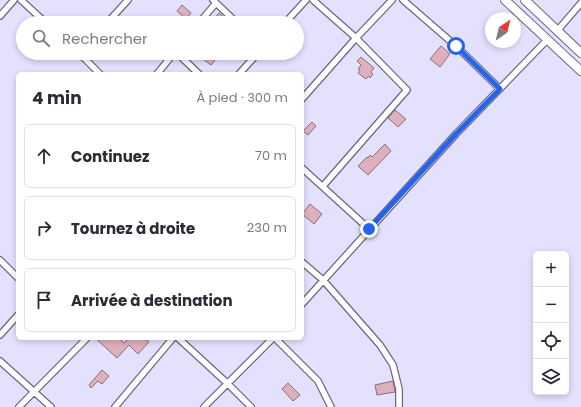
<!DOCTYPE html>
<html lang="fr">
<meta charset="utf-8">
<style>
body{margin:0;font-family:Poppins,sans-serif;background:#f2f2f3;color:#2b2b33}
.controls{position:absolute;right:12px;bottom:12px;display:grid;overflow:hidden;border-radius:6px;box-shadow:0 2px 6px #0003}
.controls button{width:36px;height:36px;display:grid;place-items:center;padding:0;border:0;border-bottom:1px solid #e1e1e2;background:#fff;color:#2b2b33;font:20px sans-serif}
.compass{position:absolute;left:485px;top:12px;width:36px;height:36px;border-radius:50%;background:#fff;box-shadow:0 2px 6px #0003;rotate:35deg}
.stop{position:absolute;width:12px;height:12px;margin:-9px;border:3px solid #2563eb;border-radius:50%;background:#fff}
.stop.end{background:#2563eb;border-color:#fff;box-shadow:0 1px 4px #0008}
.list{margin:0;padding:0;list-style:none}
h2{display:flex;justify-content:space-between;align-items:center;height:52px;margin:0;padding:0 16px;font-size:17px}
h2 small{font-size:13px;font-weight:400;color:#7c7c81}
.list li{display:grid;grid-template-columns:26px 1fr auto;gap:12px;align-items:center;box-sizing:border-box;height:64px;margin:0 8px 8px;padding:0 8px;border:1px solid #e1e1e2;border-radius:6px}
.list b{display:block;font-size:15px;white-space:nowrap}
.list em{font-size:13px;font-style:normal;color:#7c7c81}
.icon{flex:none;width:22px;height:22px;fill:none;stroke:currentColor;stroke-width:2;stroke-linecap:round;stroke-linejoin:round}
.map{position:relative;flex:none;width:581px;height:407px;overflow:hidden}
.search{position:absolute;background:#fff;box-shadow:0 2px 6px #0003;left:16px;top:16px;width:288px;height:44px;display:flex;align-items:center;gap:10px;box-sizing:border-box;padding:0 14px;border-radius:22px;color:#7c7c81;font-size:15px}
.panel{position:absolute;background:#fff;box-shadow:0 2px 6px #0003;left:16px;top:72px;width:288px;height:268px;border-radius:6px}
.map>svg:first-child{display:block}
.building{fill:#deb0be;stroke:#8c6e78}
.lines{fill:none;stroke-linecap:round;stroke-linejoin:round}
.minor-casing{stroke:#6c6882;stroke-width:8}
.secondary-casing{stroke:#6c6882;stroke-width:10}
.minor{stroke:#fff;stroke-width:5.5}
.secondary{stroke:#fff;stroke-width:8}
.route{stroke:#2563eb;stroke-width:5}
</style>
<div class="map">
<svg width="581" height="407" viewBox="0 0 581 407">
<rect width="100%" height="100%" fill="#e4e1fe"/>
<path class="building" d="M182,5L191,13L186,19L177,11Z
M219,13L229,23H210Z
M441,46L450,54L440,67L430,59Z
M207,53L215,60L211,65L203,59Z
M361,57L374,68L371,72L373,74L370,78L369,76L366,79L358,73L360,70L358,69L361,65L357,61Z
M395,110L406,119L398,127L388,118Z
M312,122L316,126L308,135L303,131Z
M385,144L391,151L368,175L358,166L367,157L368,158L370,155L372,157Z
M310,204L322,214L314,224L302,214Z
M95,338H118L124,343L129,338H144L149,342L138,354L129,345L117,358Z
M102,370L109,376L102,384L98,381L91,388L89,385Z
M393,381L395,392L377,395L375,385Z
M288,383L300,395L293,401L282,389Z"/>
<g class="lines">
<g class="minor-casing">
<path id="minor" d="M21,0L46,23
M213,0L237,23
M313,0L356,38L407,90L323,186
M403,0L456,46L500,89
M0,16L14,0
M107,23L128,0
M199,23L216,3
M285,23L306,0
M557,31L581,3
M79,53L100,74
M177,53L199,74
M157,74L174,53
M239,74L258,53
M302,99L356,38L392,0
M302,168L369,229
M0,260L18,278
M302,262L323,280L380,345L393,365L399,389V407
M302,304L456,134L547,40
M0,335L18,315
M178,338L227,383L251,407
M275,338L318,381L331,407
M0,361L51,407
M19,407L87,338
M115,407L173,338
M204,407L273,338"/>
</g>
<g class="secondary-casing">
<path id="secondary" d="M505,0L581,71
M525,0L581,53"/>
</g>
<use href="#minor" class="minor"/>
<use href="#secondary" class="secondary"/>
</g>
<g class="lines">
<path class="route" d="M369,229L456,134L500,89L456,46"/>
</g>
</svg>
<div class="controls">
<button>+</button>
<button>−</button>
<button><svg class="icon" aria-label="locate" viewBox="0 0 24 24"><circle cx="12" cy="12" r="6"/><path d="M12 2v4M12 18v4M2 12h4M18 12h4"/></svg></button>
<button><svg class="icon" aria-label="layers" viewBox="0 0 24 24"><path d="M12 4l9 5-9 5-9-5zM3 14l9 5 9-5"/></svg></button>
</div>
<svg class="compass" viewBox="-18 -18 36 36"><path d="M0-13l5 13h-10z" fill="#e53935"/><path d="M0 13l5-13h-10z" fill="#7c7c81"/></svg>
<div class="stop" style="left:456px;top:46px"></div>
<div class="stop end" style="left:369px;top:229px"></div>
<div class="search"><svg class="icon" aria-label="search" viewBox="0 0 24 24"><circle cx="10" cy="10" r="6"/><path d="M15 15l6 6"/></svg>Rechercher</div>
<section class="panel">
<h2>4 min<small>À pied · 300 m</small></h2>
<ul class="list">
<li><svg class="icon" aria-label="ahead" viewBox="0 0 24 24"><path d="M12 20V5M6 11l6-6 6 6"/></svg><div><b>Continuez</b></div><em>70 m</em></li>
<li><svg class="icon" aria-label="right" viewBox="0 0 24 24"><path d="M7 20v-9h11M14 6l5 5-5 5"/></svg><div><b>Tournez à droite</b></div><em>230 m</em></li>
<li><svg class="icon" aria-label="arrive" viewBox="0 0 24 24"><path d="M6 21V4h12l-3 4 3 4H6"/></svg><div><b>Arrivée à destination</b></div></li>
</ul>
</section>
</div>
